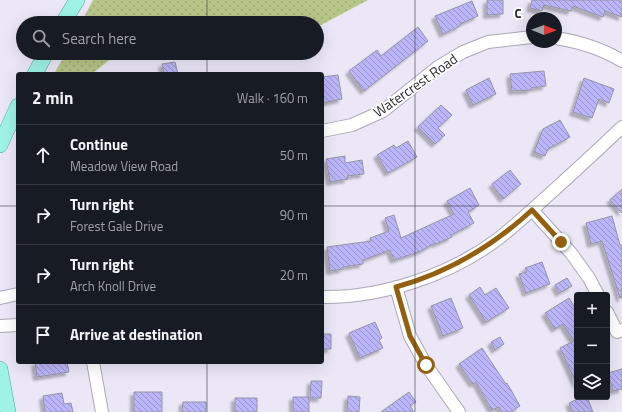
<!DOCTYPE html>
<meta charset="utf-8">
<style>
body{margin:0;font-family:"Titillium Web",sans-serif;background:#242831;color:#f1f3f6}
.controls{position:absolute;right:12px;bottom:12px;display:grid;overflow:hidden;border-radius:4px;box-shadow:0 4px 16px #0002}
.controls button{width:36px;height:36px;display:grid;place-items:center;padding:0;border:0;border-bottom:1px solid #363941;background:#171b24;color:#f1f3f6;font:20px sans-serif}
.compass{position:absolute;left:526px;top:12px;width:36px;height:36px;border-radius:50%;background:#171b24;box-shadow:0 4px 16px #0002;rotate:91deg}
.stop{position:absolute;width:12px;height:12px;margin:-9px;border:3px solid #936011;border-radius:50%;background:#fff}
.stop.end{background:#936011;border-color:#fff;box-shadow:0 1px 4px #0008}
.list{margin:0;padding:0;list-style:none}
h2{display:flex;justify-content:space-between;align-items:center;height:52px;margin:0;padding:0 16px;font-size:17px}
h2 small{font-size:13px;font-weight:400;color:#9ea1a6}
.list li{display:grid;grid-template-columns:26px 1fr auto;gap:12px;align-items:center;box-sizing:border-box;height:60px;padding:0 16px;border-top:1px solid #363941}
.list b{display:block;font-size:15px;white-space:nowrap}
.list p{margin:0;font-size:13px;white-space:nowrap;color:#9ea1a6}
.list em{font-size:13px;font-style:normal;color:#9ea1a6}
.icon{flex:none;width:22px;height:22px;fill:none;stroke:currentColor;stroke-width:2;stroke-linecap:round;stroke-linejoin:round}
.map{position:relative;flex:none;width:622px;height:412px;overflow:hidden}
.search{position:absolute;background:#171b24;box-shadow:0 4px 16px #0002;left:16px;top:16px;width:308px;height:44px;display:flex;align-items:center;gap:10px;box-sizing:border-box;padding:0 14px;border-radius:22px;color:#9ea1a6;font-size:15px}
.panel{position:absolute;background:#171b24;box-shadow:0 4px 16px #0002;left:16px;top:72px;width:308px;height:292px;border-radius:4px}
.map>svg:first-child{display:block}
.grass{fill:url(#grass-dots)}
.building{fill:url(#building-back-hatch);stroke:#9594a3;filter:url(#shadow)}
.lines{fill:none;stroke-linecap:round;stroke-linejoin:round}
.minor-casing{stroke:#aca8b7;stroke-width:14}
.major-casing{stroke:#4da89c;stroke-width:16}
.minor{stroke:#fff;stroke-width:12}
.major{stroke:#9ff3e6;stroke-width:15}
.route{stroke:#936011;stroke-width:5}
.grid{fill:none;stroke:#2c2b31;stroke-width:1;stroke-opacity:0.55}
.labels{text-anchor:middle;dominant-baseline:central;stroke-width:3.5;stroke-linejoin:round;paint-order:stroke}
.street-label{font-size:14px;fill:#2c2b31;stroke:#fff}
.grid-label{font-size:13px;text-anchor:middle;font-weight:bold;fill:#2c2b31;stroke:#fff;stroke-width:3.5;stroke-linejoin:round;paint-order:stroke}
</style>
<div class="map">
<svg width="622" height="412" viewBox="0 0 622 412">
<defs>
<pattern id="grass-dots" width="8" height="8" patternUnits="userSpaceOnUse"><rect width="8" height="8" fill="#b7c688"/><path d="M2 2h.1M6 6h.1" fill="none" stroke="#9eaa76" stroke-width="1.8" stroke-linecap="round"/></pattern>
<pattern id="building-back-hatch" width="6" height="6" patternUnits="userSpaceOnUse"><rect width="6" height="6" fill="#bbb5f9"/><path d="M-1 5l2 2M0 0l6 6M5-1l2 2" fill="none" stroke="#9893ca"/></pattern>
<filter id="shadow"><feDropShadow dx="-3.5" dy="3.5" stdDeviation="1" flood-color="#0004"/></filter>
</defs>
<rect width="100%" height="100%" fill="#ebe7f7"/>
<path class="grass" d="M93,0H368L321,25H317V23H81Z
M66,53H118L92,74H54Z"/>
<path class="building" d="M487,0H503V14L487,15Z
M532,0H622V17L605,11L603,17L573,6L571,11L544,5L542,11L530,8Z
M472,1L478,16L460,24V26L443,34L435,16Z
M418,27L428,41L364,91L349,71L377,50L381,56Z
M175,62L178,74H164L162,64Z
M544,71L546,86L531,88V90L512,91L510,74Z
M338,75L342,99L322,103V77Z
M489,78L496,94L473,105L466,90Z
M584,78L614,89L609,103L599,99L592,118L573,112Z
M441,105L452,115L438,128L445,135L435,144L418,127Z
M560,120L570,137L548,149L545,156L534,152L543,129Z
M408,141L417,157L388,173L377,155L394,145L396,148Z
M345,156V163L362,160L364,174L347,176L348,179L330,182L326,159Z
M510,170L521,184L503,199L492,184Z
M470,188L479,205L468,212L474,223L451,235L452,237L436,244L435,243L421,251L394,260L390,250L363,260V264L343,267V269L330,271L327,247L371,241L370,238L389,231L385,218L394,215L401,238L454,214L447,201Z
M622,189V213L610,200Z
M612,216L620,245H622V298H620L602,241L591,244L586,223Z
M542,262L550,284L526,293L519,274L527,272L525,268Z
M567,278L572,286L559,293L555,285Z
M480,287L485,295L496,288L509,308L486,322L469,295Z
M451,298L463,328L443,336L431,306Z
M569,298L577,311V385L560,348L574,341L563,324L555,329L545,313Z
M375,322L382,338L379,340L383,348L360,358L349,333Z
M322,334H331V349H322Z
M500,337L504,344L495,350L491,342Z
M482,348L506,384L507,383L520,406L510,412H502L499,407L492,410L476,382L473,384L459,364Z
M35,362H67L69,372L37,377Z
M622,369V389L613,391L608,373Z
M311,381H322L321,398H310Z
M134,392H162V412H134Z
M409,392L416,402L410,406L414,412H381Z
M62,393L64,404L71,403L73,412H45L43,396Z
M348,396L360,397L359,412H347Z
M293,397H309V412H293Z
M582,397H587L593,412H573L569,403Z
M235,398H257V412H235Z
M183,402H206V412H182Z"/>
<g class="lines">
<g class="minor-casing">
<path id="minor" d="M556,38C580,42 601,48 622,61
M322,131L352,125L383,111L438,67L463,52L488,42L532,37
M532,210L571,253L589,278L598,295
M396,287L410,336L426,365L459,412
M322,297C382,298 450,275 498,239C517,224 535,207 553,191C576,170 599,149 622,127
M0,298L18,294
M607,312L617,332L622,330
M0,326L18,325
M93,362L102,412"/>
</g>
<g class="major-casing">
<path id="major" d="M63,23L77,0
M35,74L46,53
M0,145L18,106
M0,369L8,412"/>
</g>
<use href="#minor" class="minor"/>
<use href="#major" class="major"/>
</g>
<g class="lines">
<path class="route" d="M426,365L410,336L396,287C447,273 493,246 532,210L561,242"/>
</g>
<path class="grid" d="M207,0V23M415,0V412M207,53V74M0,206H18M322,206H622M207,362V412"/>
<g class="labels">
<g class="street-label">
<text transform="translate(415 85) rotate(-35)">Watercrest Road</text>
</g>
</g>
<g class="grid-label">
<text x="518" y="18">C</text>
</g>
</svg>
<div class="controls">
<button>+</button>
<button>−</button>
<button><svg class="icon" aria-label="layers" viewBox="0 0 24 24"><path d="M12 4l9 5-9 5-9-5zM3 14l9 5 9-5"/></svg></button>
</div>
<svg class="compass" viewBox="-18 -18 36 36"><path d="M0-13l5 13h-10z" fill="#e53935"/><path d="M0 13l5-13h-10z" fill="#9ea1a6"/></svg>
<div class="stop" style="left:426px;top:365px"></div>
<div class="stop end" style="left:561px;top:242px"></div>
<div class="search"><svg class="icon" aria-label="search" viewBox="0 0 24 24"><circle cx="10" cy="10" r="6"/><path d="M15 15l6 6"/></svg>Search here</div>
<section class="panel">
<h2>2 min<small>Walk · 160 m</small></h2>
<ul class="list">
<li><svg class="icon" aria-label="ahead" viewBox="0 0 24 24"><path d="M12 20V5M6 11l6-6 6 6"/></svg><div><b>Continue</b><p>Meadow View Road</p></div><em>50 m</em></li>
<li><svg class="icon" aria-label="right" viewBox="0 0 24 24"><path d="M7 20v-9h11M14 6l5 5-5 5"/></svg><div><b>Turn right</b><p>Forest Gale Drive</p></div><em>90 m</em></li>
<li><svg class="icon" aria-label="right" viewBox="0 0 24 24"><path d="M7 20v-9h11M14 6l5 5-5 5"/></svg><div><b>Turn right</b><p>Arch Knoll Drive</p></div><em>20 m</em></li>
<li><svg class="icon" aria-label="arrive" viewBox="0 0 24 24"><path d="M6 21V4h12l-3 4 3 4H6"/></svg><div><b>Arrive at destination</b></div></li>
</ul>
</section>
</div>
